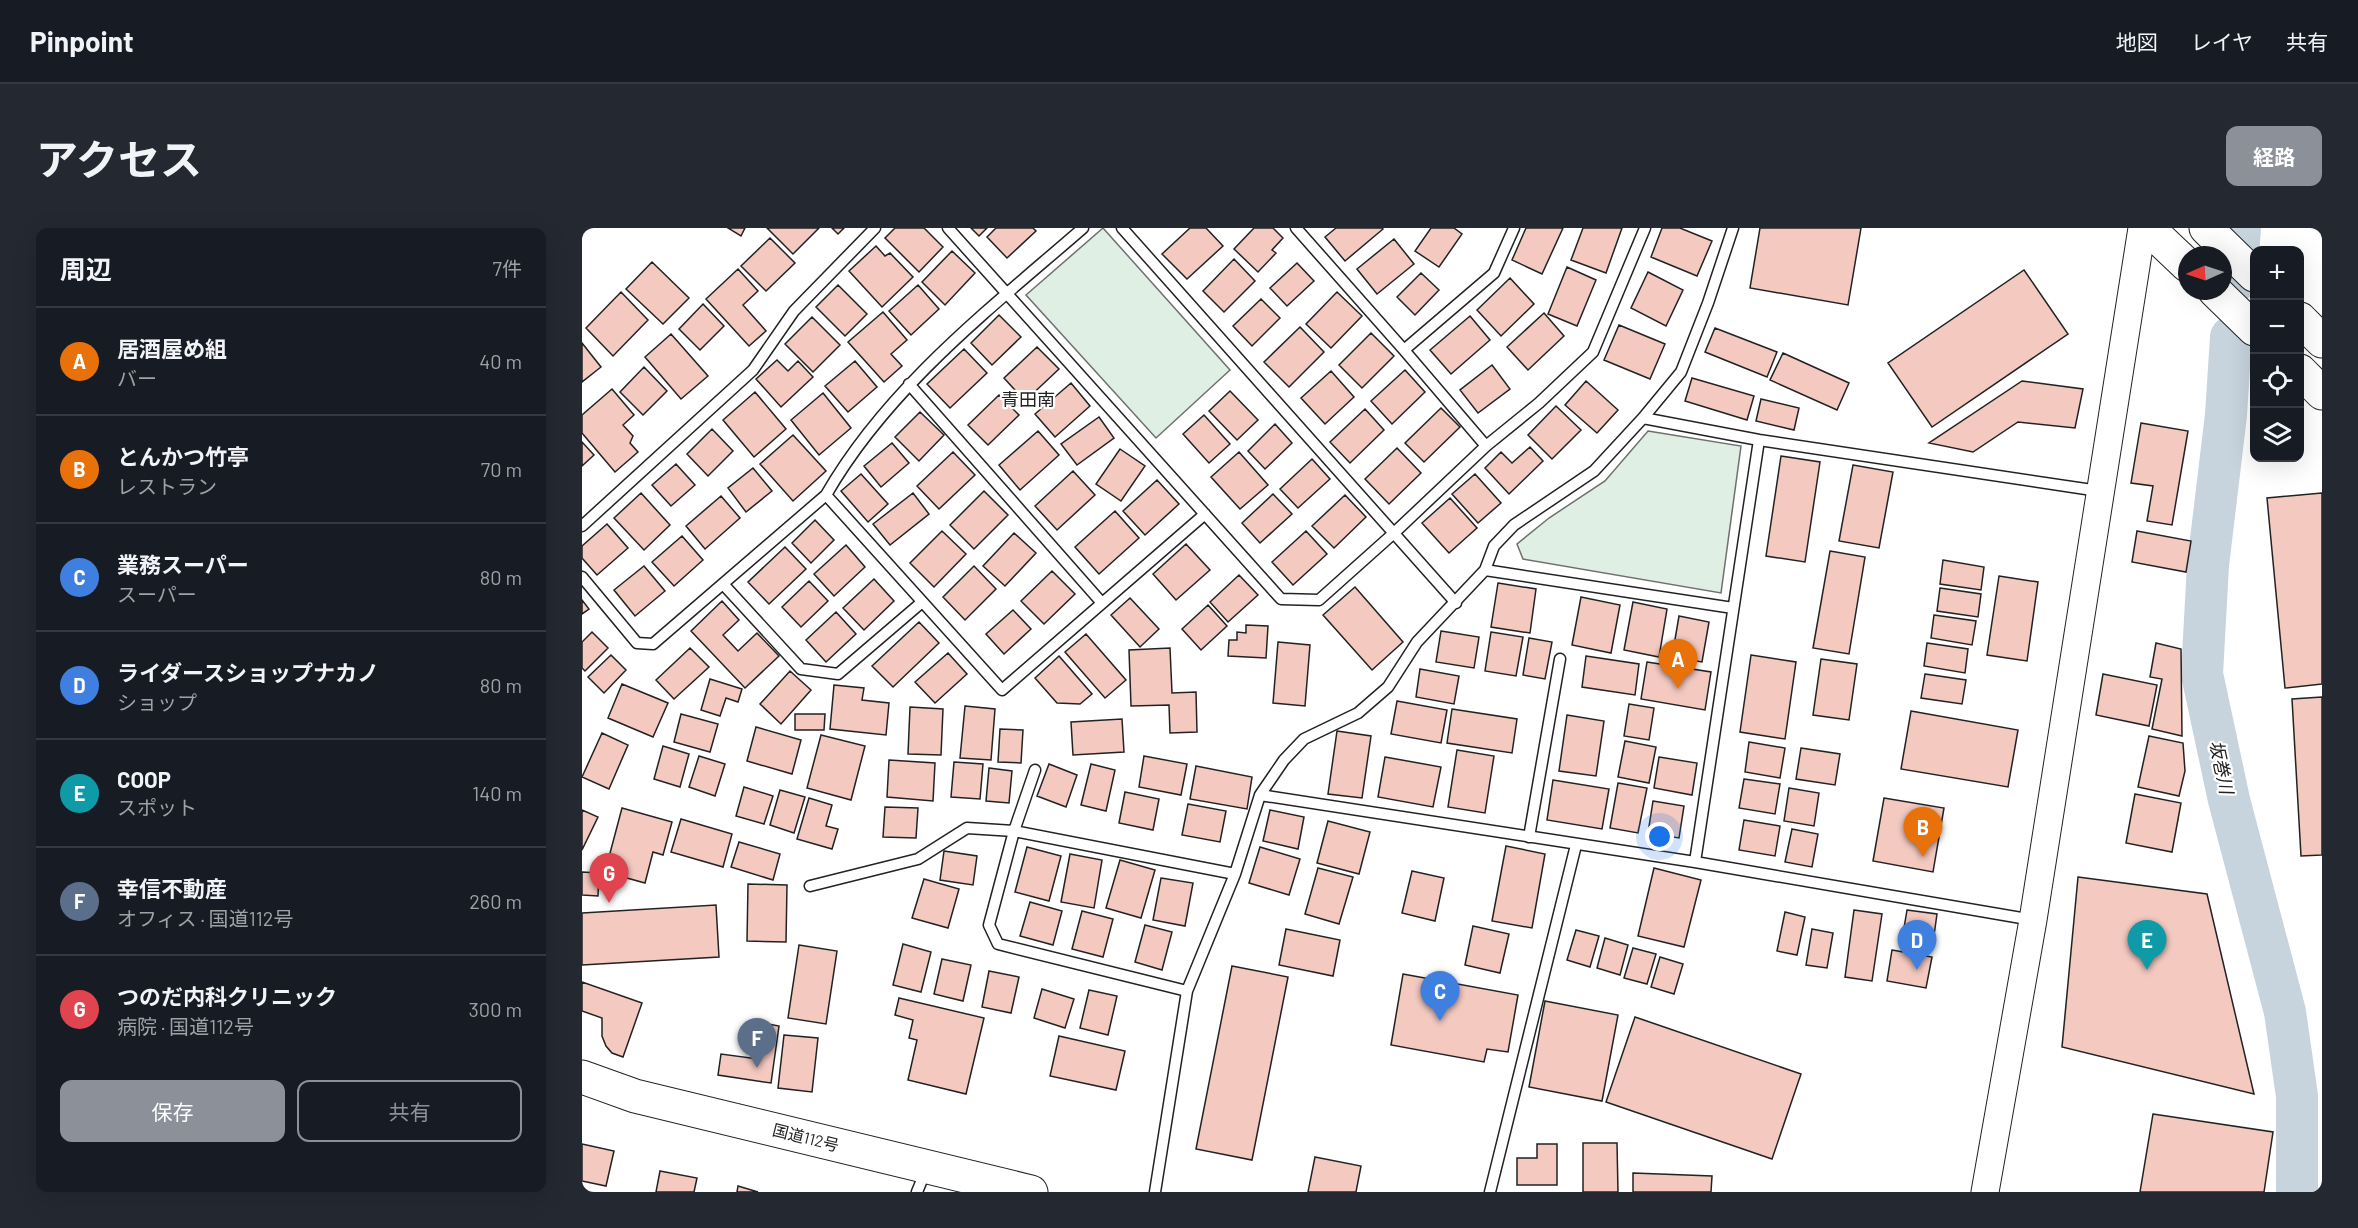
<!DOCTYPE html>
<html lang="ja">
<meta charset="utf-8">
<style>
body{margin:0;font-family:Barlow,"Noto Sans JP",sans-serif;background:#242831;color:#f1f3f6}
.controls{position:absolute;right:18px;top:18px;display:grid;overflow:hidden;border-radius:12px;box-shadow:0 6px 24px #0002}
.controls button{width:54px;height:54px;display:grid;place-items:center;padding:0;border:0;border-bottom:2px solid #363941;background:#171b24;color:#f1f3f6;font:30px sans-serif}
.compass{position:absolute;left:1596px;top:18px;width:54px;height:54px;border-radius:50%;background:#171b24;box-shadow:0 6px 24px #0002;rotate:267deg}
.you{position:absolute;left:1078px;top:609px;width:21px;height:21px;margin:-15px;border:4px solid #fff;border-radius:50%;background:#1a73e8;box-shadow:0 0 0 9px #1a73e833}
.badge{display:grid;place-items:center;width:39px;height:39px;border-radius:50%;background:#8c9099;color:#fff;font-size:20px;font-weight:700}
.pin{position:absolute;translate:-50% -50px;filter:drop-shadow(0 2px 3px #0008)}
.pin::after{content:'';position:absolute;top:32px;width:21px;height:18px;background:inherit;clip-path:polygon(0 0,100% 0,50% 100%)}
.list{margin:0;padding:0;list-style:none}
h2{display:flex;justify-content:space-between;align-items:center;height:78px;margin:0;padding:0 24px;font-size:26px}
h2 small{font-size:20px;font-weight:400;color:#9ea1a6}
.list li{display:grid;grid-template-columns:39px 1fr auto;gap:18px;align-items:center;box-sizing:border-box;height:108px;padding:0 24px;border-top:2px solid #363941}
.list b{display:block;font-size:22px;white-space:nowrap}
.list p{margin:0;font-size:20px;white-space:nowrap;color:#9ea1a6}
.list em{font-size:20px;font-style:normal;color:#9ea1a6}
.actions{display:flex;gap:12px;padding:18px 24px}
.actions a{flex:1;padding:14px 0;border:2px solid #8c9099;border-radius:12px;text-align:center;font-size:21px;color:#8c9099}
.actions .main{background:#8c9099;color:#fff}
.icon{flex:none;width:33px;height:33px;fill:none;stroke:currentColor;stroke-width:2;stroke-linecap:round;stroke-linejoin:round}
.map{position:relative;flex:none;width:1740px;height:964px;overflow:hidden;border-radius:12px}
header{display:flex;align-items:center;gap:36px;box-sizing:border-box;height:84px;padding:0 30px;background:#171b24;border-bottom:2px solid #363941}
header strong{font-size:28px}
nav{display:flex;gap:33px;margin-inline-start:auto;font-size:21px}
.intro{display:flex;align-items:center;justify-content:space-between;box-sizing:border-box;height:144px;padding:0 36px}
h1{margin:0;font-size:42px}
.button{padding:15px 27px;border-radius:12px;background:#8c9099;color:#fff;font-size:21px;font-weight:700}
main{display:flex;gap:36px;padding:0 36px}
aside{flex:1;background:#171b24;border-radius:12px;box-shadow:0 6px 24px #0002}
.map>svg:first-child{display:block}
.green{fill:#e0efe3;stroke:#6f6f6f;stroke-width:1.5}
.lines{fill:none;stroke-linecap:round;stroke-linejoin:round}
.river{stroke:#c7d3dd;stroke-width:42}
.building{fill:#f3c9c0;stroke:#222;stroke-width:1.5}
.service-casing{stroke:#222;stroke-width:13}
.tertiary-casing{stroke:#222;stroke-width:29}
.trunk-casing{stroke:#222;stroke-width:35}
.service{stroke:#fff;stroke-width:10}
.tertiary{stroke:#fff;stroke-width:27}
.trunk{stroke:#fff;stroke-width:33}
.labels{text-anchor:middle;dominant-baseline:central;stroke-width:4.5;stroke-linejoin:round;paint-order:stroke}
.street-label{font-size:16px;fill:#222;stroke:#fff}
.neighbourhood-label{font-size:18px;fill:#222;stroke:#fff}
.water-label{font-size:18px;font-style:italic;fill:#222;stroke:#fff}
</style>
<header>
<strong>Pinpoint</strong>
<nav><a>地図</a><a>レイヤ</a><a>共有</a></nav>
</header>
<div class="intro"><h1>アクセス</h1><a class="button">経路</a></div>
<main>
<aside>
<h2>周辺<small>7件</small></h2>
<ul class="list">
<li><span class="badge" style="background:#e8710a">A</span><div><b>居酒屋め組</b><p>バー</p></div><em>40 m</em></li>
<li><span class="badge" style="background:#e8710a">B</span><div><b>とんかつ竹亭</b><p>レストラン</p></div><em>70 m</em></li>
<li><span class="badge" style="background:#3f7fe0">C</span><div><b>業務スーパー</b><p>スーパー</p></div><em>80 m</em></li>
<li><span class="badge" style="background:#3f7fe0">D</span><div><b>ライダースショップナカノ</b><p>ショップ</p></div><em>80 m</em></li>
<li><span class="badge" style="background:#0f9aa8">E</span><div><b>COOP</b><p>スポット</p></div><em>140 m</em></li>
<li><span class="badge" style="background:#5c6f8a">F</span><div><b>幸信不動産</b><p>オフィス · 国道112号</p></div><em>260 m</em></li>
<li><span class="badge" style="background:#e0444e">G</span><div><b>つのだ内科クリニック</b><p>病院 · 国道112号</p></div><em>300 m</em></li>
</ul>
<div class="actions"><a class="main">保存</a><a>共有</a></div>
</aside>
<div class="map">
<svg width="1740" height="964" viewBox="0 0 1740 964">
<rect width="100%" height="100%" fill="#fff"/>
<path class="green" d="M521,0L648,142L574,210L444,67Z
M1066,203L1159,218L1139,365L941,331L935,316L967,290L1023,253Z"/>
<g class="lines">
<path class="river" d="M1654,53L1658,0
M1649,109L1644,187L1626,337L1620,446L1647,572L1703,784L1715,868V964"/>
</g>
<path class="building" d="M146,0H163L159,8Z
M185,0H237L211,26Z
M250,0H262L256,6Z
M313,0H342L361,19L337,44L303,10Z
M389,0H405L397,8Z
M414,0H451L454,3L425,30L405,9Z
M608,0H624L641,18L605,51L580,26Z
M672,0H691L701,10L690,22L694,25L676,44L652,21Z
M754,0H800L801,1L763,33L743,9Z
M849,0H872L880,6L857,39L833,23Z
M944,0H981L960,46L930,32Z
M1001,0H1040L1024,45L989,32Z
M1080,0H1098L1130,13L1115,48L1069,29Z
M1178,0H1279L1266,77L1168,60Z
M188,10L213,35L184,63L159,38Z
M812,11L832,36L795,66L775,41Z
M294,18L303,28L308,25L331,49L300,79L267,43Z
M370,23L393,45L363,77L340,54Z
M652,31L673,53L642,84L621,63Z
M70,34L107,70L81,96L44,61Z
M715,35L732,53L705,78L688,60Z
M985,39L1014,52L995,98L966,86Z
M156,41L176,63L161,77L184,103L167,118L124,71Z
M1442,42L1486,106L1350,199L1306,135Z
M1066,44L1101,62L1084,98L1049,80Z
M839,45L857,62L833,87L815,69Z
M928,50L952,76L919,108L895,82Z
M256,57L285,86L263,108L234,79Z
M336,57L357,81L329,107L307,83Z
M39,64L66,92L31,128L4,100Z
M755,64L780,88L749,120L724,96Z
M679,71L698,90L670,118L651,98Z
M121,76L142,98L118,122L97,101Z
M301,84L325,112L309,126L320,138L302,154L266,114Z
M962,85L982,108L946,142L925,119Z
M417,87L439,109L410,137L389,115Z
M888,88L908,112L869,146L848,122Z
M230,89L258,117L231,144L203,116Z
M1037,97L1083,116L1068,151L1022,132Z
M718,99L742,124L707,159L682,134Z
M1133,100L1195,124L1185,149L1123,124Z
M789,105L812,128L780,160L757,137Z
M89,106L126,148L99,171L63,129Z
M0,115L19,139L0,154Z
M455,119L477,141L443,173L422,150Z
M382,121L405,145L368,180L345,156Z
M1201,125L1267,155L1255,182L1188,152Z
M195,132L206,143L216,133L231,149L199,179L174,151Z
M273,133L295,159L266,184L243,158Z
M910,137L928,161L896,185L878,162Z
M62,139L85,163L61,187L38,164Z
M823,142L843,164L810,196L789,173Z
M749,143L772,169L743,196L719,170Z
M1110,150L1172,168L1165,192L1103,173Z
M1004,153L1036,182L1015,205L983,177Z
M1440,153L1501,161L1493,200L1436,194L1391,224L1347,215Z
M489,155L508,178L473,209L453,186Z
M30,161L52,187L41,197L51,208L48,215L56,224L33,244L0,205V187Z
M648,163L676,192L655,212L627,183Z
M173,164L204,201L172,229L141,192Z
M241,165L269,200L237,227L209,192Z
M417,167L437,187L406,217L386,197Z
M1179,171L1217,180L1212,202L1174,193Z
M974,178L999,202L970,231L946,207Z
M859,180L878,199L842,234L823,215Z
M783,181L802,202L768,235L748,214Z
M338,184L362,207L337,233L313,209Z
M622,187L648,216L627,235L601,206Z
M517,189L532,210L495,237L479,216Z
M1559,195L1606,203L1590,297L1565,293L1571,258L1549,255Z
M693,196L710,215L683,241L666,223Z
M130,201L151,223L126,248L105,226Z
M456,203L477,227L438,262L417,237Z
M211,207L244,243L211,273L178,236Z
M0,214L12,227L0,238Z
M310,215L327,235L299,259L282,238Z
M948,219L961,233L927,266L903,240L919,224L930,235Z
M815,220L839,245L807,276L783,251Z
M538,221L563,238L539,273L514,256Z
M371,224L393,247L357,281L335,258Z
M657,224L686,257L658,281L629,249Z
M1199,228L1238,234L1223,334L1184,328Z
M730,231L748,251L716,280L698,261Z
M94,236L113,257L89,278L70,257Z
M1271,237L1311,244L1297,320L1257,313Z
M171,240L190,263L164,284L146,260Z
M491,243L513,267L475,302L453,278Z
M279,246L306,276L286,294L259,263Z
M893,246L919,275L896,295L870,266Z
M575,252L597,276L563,307L541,283Z
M402,263L426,287L392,321L368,297Z
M59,265L88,297L62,322L32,290Z
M331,265L347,286L308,317L291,296Z
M1740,265V456L1703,460L1685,270Z
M691,266L710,286L678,315L660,295Z
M763,267L784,289L752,320L730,298Z
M139,268L158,290L123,321L104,298Z
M868,270L895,300L867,325L840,295Z
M533,283L557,310L517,346L493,319Z
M233,292L252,312L229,335L210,315Z
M25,296L46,320L15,347L0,330V318Z
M360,303L384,326L352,359L328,335Z
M724,303L745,326L711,357L690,334Z
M1555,303L1609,313L1604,344L1550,334Z
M432,305L454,325L423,358L401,338Z
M100,308L121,332L92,358L70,334Z
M604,316L628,342L594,372L571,346Z
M264,317L283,339L252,368L232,346Z
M203,319L224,341L187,376L166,354Z
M1248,323L1283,329L1267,426L1231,420Z
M1361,332L1402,339L1399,362L1358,356Z
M62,338L83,363L53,388L32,362Z
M392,338L414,361L383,392L361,369Z
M470,343L493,366L462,396L439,373Z
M657,347L676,367L646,394L628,374Z
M1417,348L1456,354L1445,433L1405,427Z
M292,351L312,373L282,402L261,380Z
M227,353L246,373L219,399L200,379Z
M916,355L954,361L948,405L909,399Z
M773,359L821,414L790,442L741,387Z
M1358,360L1399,366L1396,389L1355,383Z
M999,369L1038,377L1029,425L990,417Z
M548,370L577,401L558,419L529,387Z
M0,372L7,381L0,386Z
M140,373L157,392L141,407L156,423L175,405L197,428L163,460L109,403Z
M1051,374L1085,381L1077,429L1042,422Z
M626,377L645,398L619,422L600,401Z
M431,382L449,401L422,426L404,406Z
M254,384L274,406L244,434L224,412Z
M1352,387L1394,393L1390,417L1349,410Z
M1097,388L1127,394L1120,434L1090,429Z
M337,394L357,415L311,459L290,438Z
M664,397L686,398L684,430L646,428L647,412H655V404L664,405Z
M859,403L897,409L892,440L854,434Z
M10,404L26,420L3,443L0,440V414Z
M909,404L941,409L934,448L903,443Z
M504,406L544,452L523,470L483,424Z
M947,410L970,414L963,451L941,447Z
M696,414L728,417L723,478L691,475Z
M1345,415L1386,421L1383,445L1342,438Z
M1574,415L1599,421L1600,508L1570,501L1580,451L1568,449Z
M108,420L127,439L92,471L74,452Z
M588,420L590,465L614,464L615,504L588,505L587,477L549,478L547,422Z
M366,425L385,446L353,475L333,454Z
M29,427L44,442L22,465L6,449Z
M1169,427L1214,434L1203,511L1158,504Z
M477,428L510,466L498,476L475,475L453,450Z
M1004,428L1057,436L1053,467L1000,459Z
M1239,431L1275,436L1267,492L1231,487Z
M1065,434L1129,444L1123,482L1059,471Z
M838,441L877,448L872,476L834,469Z
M208,443L229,462L199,496L178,476Z
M1343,446L1384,452L1380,476L1339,470Z
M1521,446L1575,457L1567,498L1514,487Z
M128,451L160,461L156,474L144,470L138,488L119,482Z
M40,456L86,475L71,509L26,490Z
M252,457L282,460L280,472L307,475L304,507L248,501Z
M1740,469V627L1719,628L1710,471Z
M815,473L865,482L859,515L809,506Z
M1047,476L1072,480L1067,512L1042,508Z
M383,478L413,481L409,532L378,530Z
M328,479L361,481L359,527L326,526Z
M870,481L935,491L930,525L865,515Z
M1329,483L1436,502L1426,559L1319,541Z
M99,486L136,496L128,524L92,514Z
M213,486H243L242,502H213Z
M985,487L1022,493L1014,548L977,543Z
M540,491L542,524L491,527L489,494Z
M174,499L219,512L210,546L165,533Z
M418,501L441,502L439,535L416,534Z
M755,503L789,508L780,570L746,566Z
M20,505L46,517L27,561L0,549Z
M239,507L283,518L269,572L225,560Z
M1567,508L1601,515L1603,543L1597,568L1556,559Z
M1043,513L1074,519L1067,555L1036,549Z
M1167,514L1203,520L1198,550L1163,544Z
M81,518L107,526L98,559L72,551Z
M1219,520L1258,526L1253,557L1214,551Z
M875,522L912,528L903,585L866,579Z
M117,528L143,536L133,568L107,559Z
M562,528L605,536L599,567L557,559Z
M803,529L859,539L851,579L796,569Z
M1077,529L1115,535L1110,567L1072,560Z
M307,532L353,535L351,573L305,569Z
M372,534L401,536L398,571L369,569Z
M467,536L495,547L484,579L455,568Z
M509,536L533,542L524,583L499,577Z
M614,538L670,549L665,581L608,571Z
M407,540L430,543L427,575L404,573Z
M1162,551L1198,556L1193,586L1157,580Z
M971,552L1027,561L1020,601L965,592Z
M1036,555L1065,560L1056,605L1028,600Z
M162,559L191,568L182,596L154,588Z
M1207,560L1237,565L1232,598L1202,593Z
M198,562L223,569L212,605L188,597Z
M543,564L577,571L571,602L537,595Z
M1553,566L1599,575L1590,624L1544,615Z
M227,570L250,577L244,598L256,601L250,621L215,611Z
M1302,570L1362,580L1351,644L1291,633Z
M1071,573L1102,578L1097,610L1066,605Z
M606,576L644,583L638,614L600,607Z
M303,579L336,580L334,610L301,609Z
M40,580L90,594L81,627L71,624L63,655L23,644Z
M0,582L16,589L0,622Z
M688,582L722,589L716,621L681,613Z
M99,591L150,606L141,639L89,624Z
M1162,592L1198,598L1193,628L1157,622Z
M746,593L788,604L777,646L735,635Z
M1210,601L1236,606L1230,639L1203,634Z
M157,614L198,626L191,652L149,639Z
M924,618L963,626L950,700L910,693Z
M445,619L479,628L467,673L433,664Z
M678,619L718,631L707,667L667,655Z
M362,623L395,628L391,657L358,652Z
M488,626L520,632L512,680L479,674Z
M538,632L573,642L559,690L524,680Z
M736,640L771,649L757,696L723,686Z
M1072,640L1119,652L1102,719L1056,708Z
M830,643L862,650L853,693L820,685Z
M0,644L17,645L16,668L0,667Z
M1496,649L1625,666L1672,866L1480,819Z
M579,650L611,655L603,698L571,692Z
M342,651L377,661L366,700L330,690Z
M166,656L205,657L204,714L165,713Z
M448,674L480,683L471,717L438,708Z
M134,677L137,729L0,737V685Z
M1272,682L1300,686L1290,753L1263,749Z
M1325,682L1355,686L1350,722L1319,718Z
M500,683L531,691L521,729L490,721Z
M1203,684L1223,689L1215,727L1195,723Z
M563,697L590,704L580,742L553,734Z
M891,698L927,706L918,745L883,737Z
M704,701L758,712L751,748L697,737Z
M1230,701L1251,705L1245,740L1224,737Z
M994,702L1017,708L1008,739L985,732Z
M1023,710L1046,717L1038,747L1015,740Z
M321,716L349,724L339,764L311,757Z
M217,717L255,723L244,796L206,790Z
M1051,720L1074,726L1065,756L1042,750Z
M1310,722L1350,729L1344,760L1305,753Z
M1078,729L1101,736L1092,766L1069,759Z
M360,731L389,737L381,773L352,766Z
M650,738L706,749L670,932L614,921Z
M407,743L437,749L429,785L400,779Z
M821,746L936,767L926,824L905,821L902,834L809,817Z
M0,754L60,775L41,829L30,825L24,818L20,808V790L0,783Z
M460,761L492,771L483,800L452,790Z
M507,762L535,768L526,807L498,800Z
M317,770L402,790L384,866L326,852L335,812L327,810L331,792L313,787Z
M963,773L1036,787L1020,873L947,859Z
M1053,789L1219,846L1190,931L1024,874Z
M181,795L197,798L189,855L136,847L139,826L176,831Z
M202,807L236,810L230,864L196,860Z
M477,808L543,823L534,862L468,848Z
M1571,886L1691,904L1682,964H1558Z
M1001,915H1035L1036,964H1001Z
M0,916L32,923L24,958L0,953Z
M955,916H975V957H935V930H955Z
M733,929L779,938L774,964H726Z
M78,943L115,950L112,964H74Z
M1051,945L1130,948L1129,964H1051Z
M156,958L176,964H155Z"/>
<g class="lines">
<g class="service-casing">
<path id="service" d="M366,0L699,371L737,372L812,305L904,218L957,175L1011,124L1063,0
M540,0L874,375
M714,0L822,122L904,218
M822,122L912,45L932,0
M327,156L520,375
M1061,190L1177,212L1517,263
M244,267L420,462L623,286
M0,298L171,142L212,83L293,0
M903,342L1151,380
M0,349L55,415L71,416L244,267C306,159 409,80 501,0
M141,356L219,441L256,446L339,375
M453,542L432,603L407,697L416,716L605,763
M678,567L1113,634L1451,692
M947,609L978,431
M1113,634L1177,212
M228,658L336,631L385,600L432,603L653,646
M335,964L344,942
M573,964L605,763L653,646L678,567L702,532L722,511L776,485L806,459L835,414L903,342L912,318L932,297L1012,243L1061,190L1099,144L1126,75L1151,0
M908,964L994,617"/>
</g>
<g class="tertiary-casing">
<path id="tertiary" d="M1403,964L1451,692L1560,0"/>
</g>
<g class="trunk-casing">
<path id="trunk" d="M1566,0L1605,37
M1624,0L1672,47
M1633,63L1672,101
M1718,91L1740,113
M1718,143L1740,165
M0,849L53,868L449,964"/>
</g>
<use href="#service" class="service"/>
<use href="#tertiary" class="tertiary"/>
<use href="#trunk" class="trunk"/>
</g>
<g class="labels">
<g class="street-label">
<text transform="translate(224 909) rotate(14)">国道112号</text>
</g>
<g class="neighbourhood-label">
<text x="446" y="171">青田南</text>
</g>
<g class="water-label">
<text transform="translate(1640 539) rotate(78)">坂巻川</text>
</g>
</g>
</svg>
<div class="controls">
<button>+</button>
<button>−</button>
<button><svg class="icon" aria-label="locate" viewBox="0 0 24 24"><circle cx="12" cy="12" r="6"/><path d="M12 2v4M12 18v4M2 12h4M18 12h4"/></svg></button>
<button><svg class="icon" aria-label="layers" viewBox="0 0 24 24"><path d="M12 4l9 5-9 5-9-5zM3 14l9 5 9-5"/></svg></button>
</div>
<svg class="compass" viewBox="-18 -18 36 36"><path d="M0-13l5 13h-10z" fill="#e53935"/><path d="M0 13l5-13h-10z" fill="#9ea1a6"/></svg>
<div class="you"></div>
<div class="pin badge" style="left:1096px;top:461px;background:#e8710a">A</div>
<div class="pin badge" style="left:1341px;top:629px;background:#e8710a">B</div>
<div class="pin badge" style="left:858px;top:793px;background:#3f7fe0">C</div>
<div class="pin badge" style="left:1335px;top:742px;background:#3f7fe0">D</div>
<div class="pin badge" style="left:1565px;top:742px;background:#0f9aa8">E</div>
<div class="pin badge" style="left:175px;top:840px;background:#5c6f8a">F</div>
<div class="pin badge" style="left:27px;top:675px;background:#e0444e">G</div>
</div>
</main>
